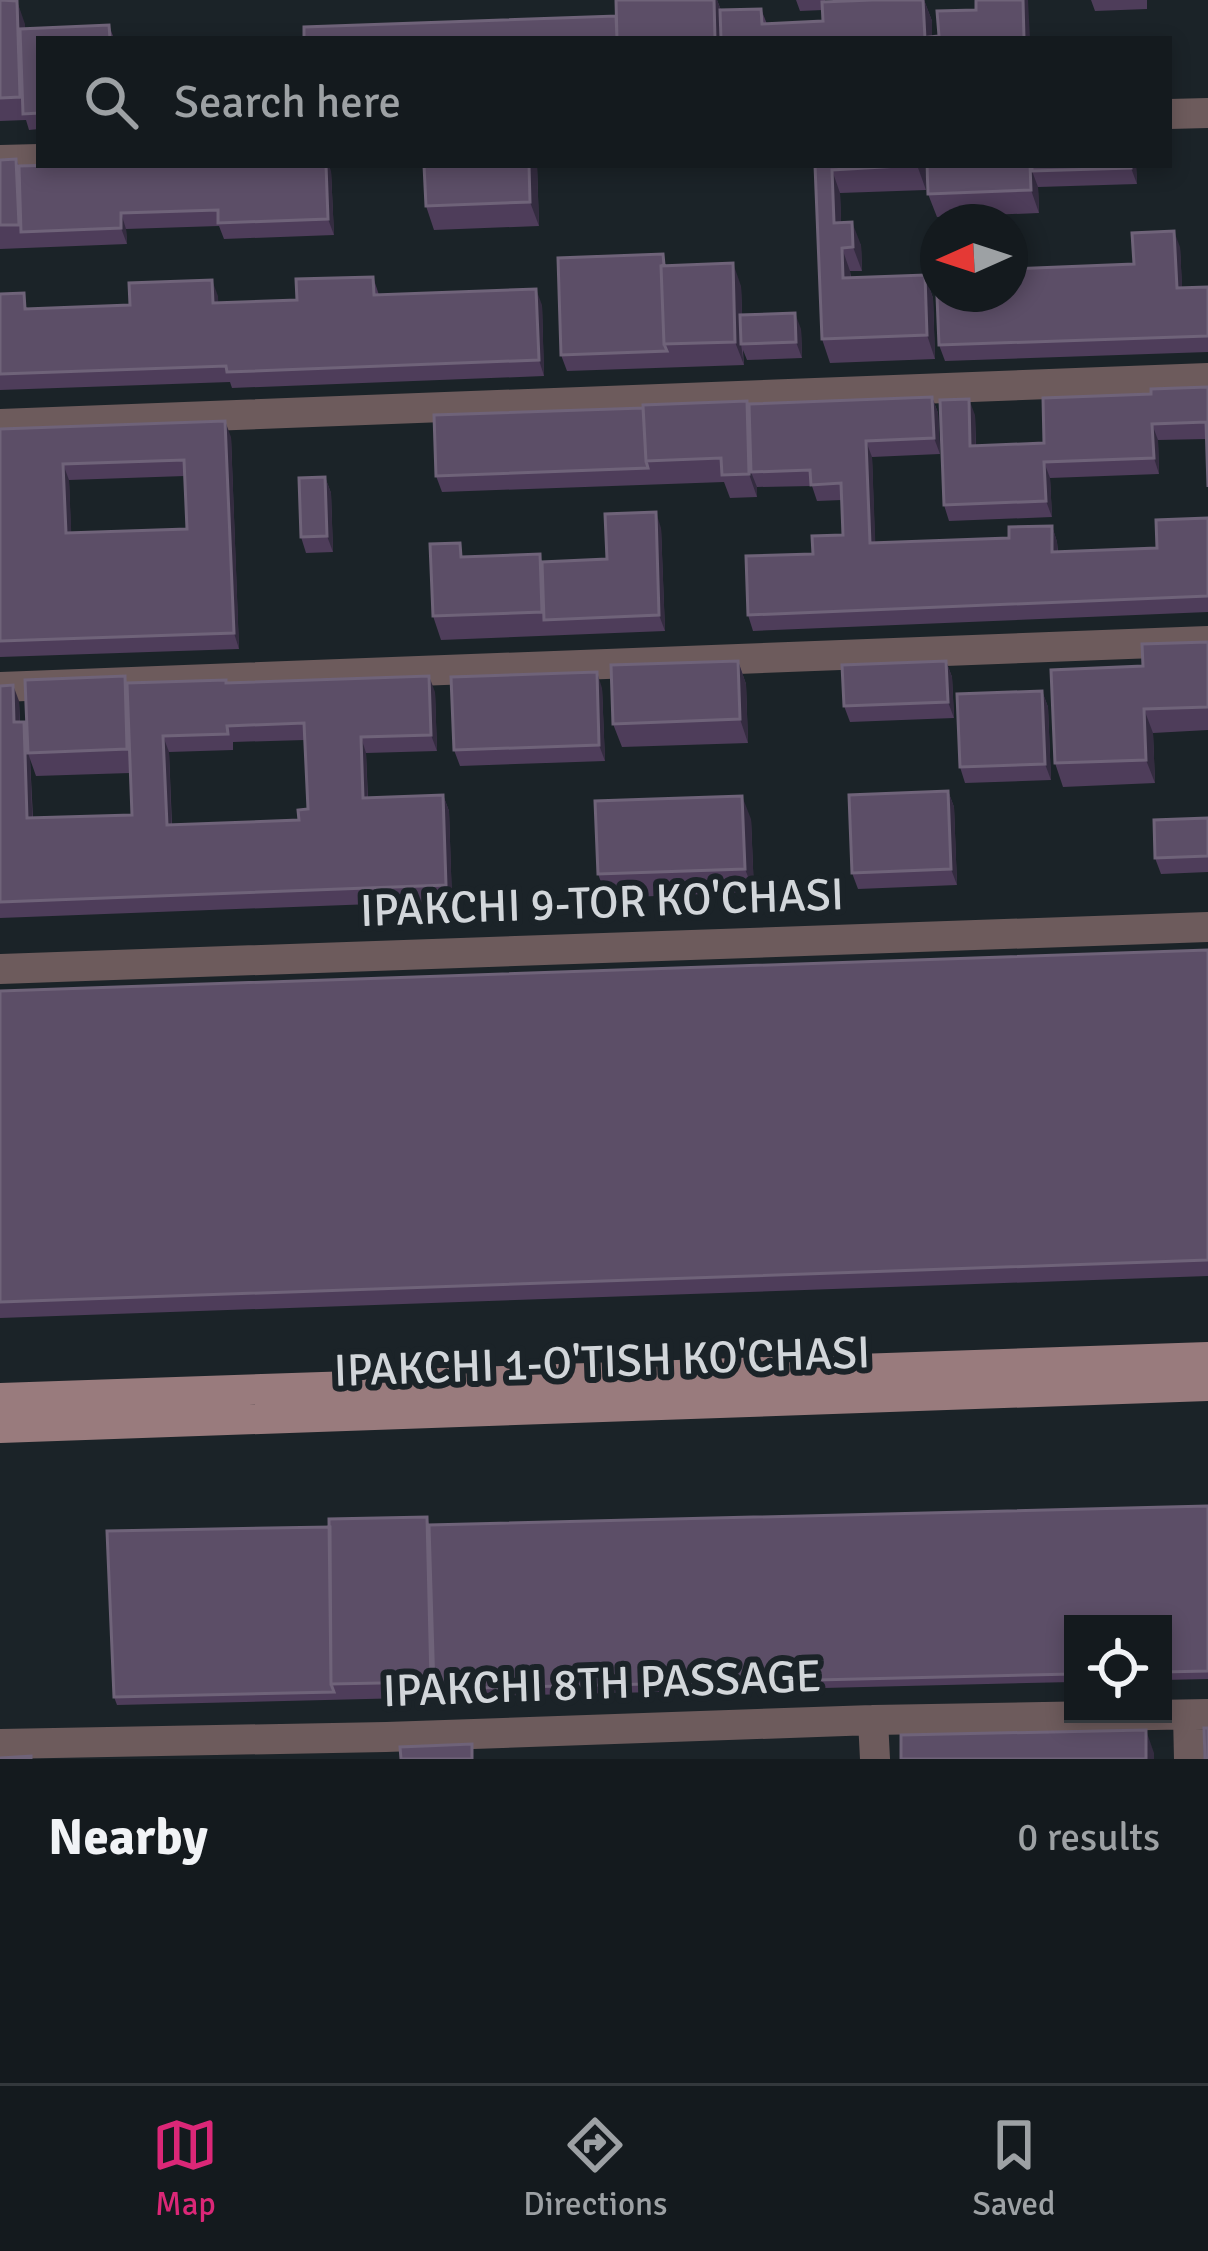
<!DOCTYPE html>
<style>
body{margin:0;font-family:Signika,sans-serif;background:#1d2327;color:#f1f3f6}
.controls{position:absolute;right:36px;bottom:36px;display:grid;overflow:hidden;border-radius:0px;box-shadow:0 6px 18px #0003}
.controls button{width:108px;height:108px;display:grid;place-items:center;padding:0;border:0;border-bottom:3px solid #33383c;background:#141a1e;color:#f1f3f6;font:60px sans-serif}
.compass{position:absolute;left:920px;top:204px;width:108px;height:108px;border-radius:50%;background:#141a1e;box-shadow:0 6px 18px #0003;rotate:267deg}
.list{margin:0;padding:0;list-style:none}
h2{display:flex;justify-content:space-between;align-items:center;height:156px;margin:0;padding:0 48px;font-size:51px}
h2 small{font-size:39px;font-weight:400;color:#9da1a4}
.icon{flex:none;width:66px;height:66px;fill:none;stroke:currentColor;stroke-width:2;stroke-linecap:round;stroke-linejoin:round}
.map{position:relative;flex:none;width:1208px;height:1759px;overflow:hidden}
.search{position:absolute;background:#141a1e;box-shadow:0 6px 18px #0003;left:36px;right:36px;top:36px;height:132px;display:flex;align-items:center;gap:30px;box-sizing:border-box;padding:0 42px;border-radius:0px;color:#9da1a4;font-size:45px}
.sheet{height:324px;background:#141a1e}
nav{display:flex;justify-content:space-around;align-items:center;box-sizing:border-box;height:168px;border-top:3px solid #33383c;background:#141a1e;font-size:33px;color:#9da1a4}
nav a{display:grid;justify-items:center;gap:6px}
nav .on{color:#db2777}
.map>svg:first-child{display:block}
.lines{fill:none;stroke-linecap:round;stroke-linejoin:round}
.minor{stroke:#6d5b5c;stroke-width:30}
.secondary{stroke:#997b7d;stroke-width:30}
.wall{fill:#4e3d5a;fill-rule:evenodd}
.shaded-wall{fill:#342c40}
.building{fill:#5c4e67;stroke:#6f6379;stroke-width:3;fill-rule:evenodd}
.labels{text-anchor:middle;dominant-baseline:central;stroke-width:12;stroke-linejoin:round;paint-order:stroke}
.street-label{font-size:45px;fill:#d2d6da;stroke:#1b2328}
</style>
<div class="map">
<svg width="1208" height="1759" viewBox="0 0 1208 1759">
<rect width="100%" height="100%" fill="#1b2328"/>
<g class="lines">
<path class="minor" d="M1169,114L1208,113
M0,160L39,159
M0,424L1208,378
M0,687L1208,641
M0,969L1208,927
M1188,1715L1189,1759
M873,1720L875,1759
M0,1744L386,1737L873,1720L1208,1714"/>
<path class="secondary" d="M0,1398L1208,1357
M0,1428L1208,1386"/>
</g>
<path class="wall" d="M0,0L17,1L25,28L109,25L114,39H39V129L29,130L26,120L0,121Z
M616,0H717L721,10L761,9L767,24L823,21V10L800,11L796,0H825V2L924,0L932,21V36L305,39L616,16Z
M1091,0H1147V9L1095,11Z
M16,159L19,166L331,171L334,235L224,239L219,226L126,229L127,244L0,249V160Z
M424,165H537L539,226L434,230L426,206Z
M815,165H925L926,190L840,193L841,222L861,245L862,271H850L851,278L925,275L933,298L935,359L830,363L822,339Z
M927,165H1136L1137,184L1038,187L1039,213L937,217L928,194Z
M1180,247L1182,288L1208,287V352L945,361L939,345Z
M668,265L741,286L742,315L801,329L802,358L747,360L743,350L744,365L567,371L561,355Z
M373,277L379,295L542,305L544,376L232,388L230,382L0,390V294L30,309L130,305L212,280L218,303L297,300Z
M1208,387L1206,439L1158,440L1159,474L1050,478L1052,517L949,521L944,505L975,415L976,446L1044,443L1151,394Z
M932,397L938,413L940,454L872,457L875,543L1009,538L1052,526L1057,542L1058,552L1157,548L1208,518V612L753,631L748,615L813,554L843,535L842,500L817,501L812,486L757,487V497L730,498L724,482L442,492L436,476L643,408L747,401L749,409Z
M0,429L231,437L239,649L0,657ZM185,476L187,529L71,533L69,480Z
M325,477L331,493L333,552L306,553L301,537Z
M661,528L665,631L441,640L433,616L466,557L542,562L607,559Z
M1208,642V730L1153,733L1155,783L1063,787L1055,763L1143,666Z
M738,661L746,684L748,743L622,747L613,724Z
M946,661L952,677L954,718L850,722L844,706Z
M127,683H227L435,692L437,751L366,753L368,798L443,795L449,811L452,901L0,918V686L19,701L20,722H24L27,732ZM305,740L308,809L299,820L172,825L169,752L233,750V742ZM30,759L36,776L130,773L132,815L33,818Z
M602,688L605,761L460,766L454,750Z
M1042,691L1048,707L1051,780L965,783L960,767Z
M948,791L954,807L957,885L858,889L852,873Z
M1208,818V872L1161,874L1155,858Z
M751,819L754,892L607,898L598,874Z
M1208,950V1276L0,1318V991Z
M1208,1506V1679L1163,1680V1624H1073V1682L117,1705L114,1697L429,1525Z"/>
<path class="shaded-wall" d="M714,0H717L722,13L723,39H715Z
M924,0L932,21V39H925Z
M1023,0H1028L1030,39H1024Z
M17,1L25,24L28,113H26L20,97Z
M326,165H329L331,171L334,235L328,219Z
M529,165H537L539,226L530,202Z
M917,165H925L926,190Z
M1030,165H1037L1032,171L1038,187L1039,213L1031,190Z
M1131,165H1136L1137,184L1131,168Z
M832,170L840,193L842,246L834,223Z
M121,213L126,229L127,244L121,228Z
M852,222L861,245L862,271L853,247Z
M1174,231L1180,247L1183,304L1177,288Z
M842,248L850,271L851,301L843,278Z
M733,263L741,286L743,344H741L744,365L735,342Z
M925,275L933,298L935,359L927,335Z
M212,280L218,296L219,319L213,303Z
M536,289L542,305L544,376L539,360Z
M795,313L801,329L802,358L796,342Z
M932,397L938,413L940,454L934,438Z
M969,399L975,415L976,462L970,446Z
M747,401L755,425L751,472L757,487V497L749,474Z
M225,421L231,437L239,649L234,633Z
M1152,424L1158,440L1159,474L1154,458Z
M866,441L872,457L876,559L870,543Z
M1044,462L1050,478L1052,517L1046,501Z
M63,464L69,480L72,549L66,533Z
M325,477L331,493L333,552L327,536Z
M656,512L661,528L665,631L659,615Z
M1052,526L1057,542L1058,568L1052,552Z
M738,661L746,684L748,743L740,719Z
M946,661L952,677L954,718L948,702Z
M597,672L602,688L605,761L599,745Z
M429,676L435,692L437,751L431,735Z
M13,685L19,701L20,738L14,722Z
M1042,691L1048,707L1051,780L1045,764Z
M1144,709L1153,733L1155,783L1146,760Z
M24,722L29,738L28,753L30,759L33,834L27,818Z
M163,736L169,752L172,841L167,825Z
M361,737L366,753L368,814L363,798Z
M948,791L954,807L957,885L951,869Z
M443,795L449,811L452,901L446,885Z
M742,796L751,819L754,892L745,869Z
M427,1517L432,1533L434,1689L431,1682Z
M1146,1730L1154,1753V1759H1146Z"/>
<path class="building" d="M0,0L17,1L20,97L0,98Z
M616,0H714L715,39H617Z
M872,0H923L925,39H721L720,10L761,9L762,24L823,21L822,2Z
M976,0H1023L1024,39H928V37L939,36L937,11L976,10Z
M616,16L617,39H304V27Z
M109,25L110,39H39V113L23,114L20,29Z
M16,159L19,225H0V160Z
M57,165H326L328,219L218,223V210L121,213V228L21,232L19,166Z
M424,165H529L530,202L426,206Z
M815,165H917L832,170L834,223L852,222L853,247L842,248L843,278L925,275L927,335L822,339Z
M927,165H1030L1031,190L928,194Z
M1032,165H1131V168L1032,171Z
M1174,231L1177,288L1208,287V336L939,345L936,271H938V294H1010V269L1134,264L1132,233Z
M663,254L664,265L661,266L664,344L667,351L561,355L558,258Z
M733,263L735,342L664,344L661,266Z
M373,277L374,295L536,289L539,360L227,372L226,366L0,374V294L24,293L25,309L130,305L129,283L212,280L213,303L297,300L296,279Z
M795,313L796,342L741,344L740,315Z
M1208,387V487L1206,422L1152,424L1154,458L1044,462L1046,501L944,505L940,400L969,399L970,446L1044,443L1043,398L1151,394V389Z
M932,397L934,438L866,441L870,543L1009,538V527L1052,526V552L1157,548L1156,520L1208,518V596L748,615L746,556L813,554L812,536L843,535L841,483L811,485L810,470L751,472L749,404Z
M747,401L749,474L722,475L721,458L646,461L643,405Z
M643,408L646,461L648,468L436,476L434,415Z
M225,421L234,633L0,641V429ZM184,460L187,529L66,533L63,464Z
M325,477L327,536L301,537L299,478Z
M656,512L659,615L544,620L542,562L607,559L605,514Z
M460,543L461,557L540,554L542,612L433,616L430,544Z
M1208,642V707L1144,709L1146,760L1055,763L1051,670L1143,666L1142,644Z
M738,661L740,719L613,724L611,665Z
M946,661L948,702L844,706L842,665Z
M597,672L599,745L454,750L451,677Z
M125,676L127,749L28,753L25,680Z
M429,676L431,735L361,737L363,798L443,795L446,885L0,902V686L13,685L14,722H24L27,818L132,815L127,683L226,680V683ZM304,723L308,809L298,810L299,820L167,825L163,736L228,734L227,726Z
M1042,691L1045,764L960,767L957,694Z
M948,791L951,869L852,873L849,795Z
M742,796L745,869L598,874L595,801Z
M1208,818V856L1155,858L1154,820Z
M1208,950V1260L0,1302V991Z
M1208,1506V1671L1163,1672V1624H1073V1674L434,1689L429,1525Z
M427,1517L431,1682L331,1684L329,1519Z
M330,1527L331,1684L334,1692L114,1697L107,1531Z
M1204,1728H1208V1759H1205Z
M1146,1730V1759H901V1735Z
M472,1744V1759H401L400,1747Z
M31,1756V1759H0V1758Z"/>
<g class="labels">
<g class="street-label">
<text transform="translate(602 903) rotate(-2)">IPAKCHI 9-TOR KO'CHASI</text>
<text transform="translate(602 1362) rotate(-2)">IPAKCHI 1-O'TISH KO'CHASI</text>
<text transform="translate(602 1684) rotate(-2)">IPAKCHI 8TH PASSAGE</text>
</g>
</g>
</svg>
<div class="controls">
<button><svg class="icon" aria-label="locate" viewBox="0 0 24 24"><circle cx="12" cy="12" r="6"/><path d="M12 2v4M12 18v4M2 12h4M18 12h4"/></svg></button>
</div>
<svg class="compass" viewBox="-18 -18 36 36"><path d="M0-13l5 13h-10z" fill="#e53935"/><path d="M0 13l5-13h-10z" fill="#9da1a4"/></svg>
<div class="search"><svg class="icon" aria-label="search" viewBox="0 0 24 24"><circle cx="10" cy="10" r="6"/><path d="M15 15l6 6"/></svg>Search here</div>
</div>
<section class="sheet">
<h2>Nearby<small>0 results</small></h2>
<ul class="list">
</ul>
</section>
<nav>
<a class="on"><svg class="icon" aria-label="map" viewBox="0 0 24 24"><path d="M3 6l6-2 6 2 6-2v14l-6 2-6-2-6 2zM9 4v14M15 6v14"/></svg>Map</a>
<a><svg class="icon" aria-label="directions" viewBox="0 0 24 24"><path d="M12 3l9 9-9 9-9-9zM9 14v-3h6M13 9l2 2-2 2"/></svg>Directions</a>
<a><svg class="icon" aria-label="saved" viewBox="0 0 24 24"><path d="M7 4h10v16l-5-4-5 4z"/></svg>Saved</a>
</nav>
